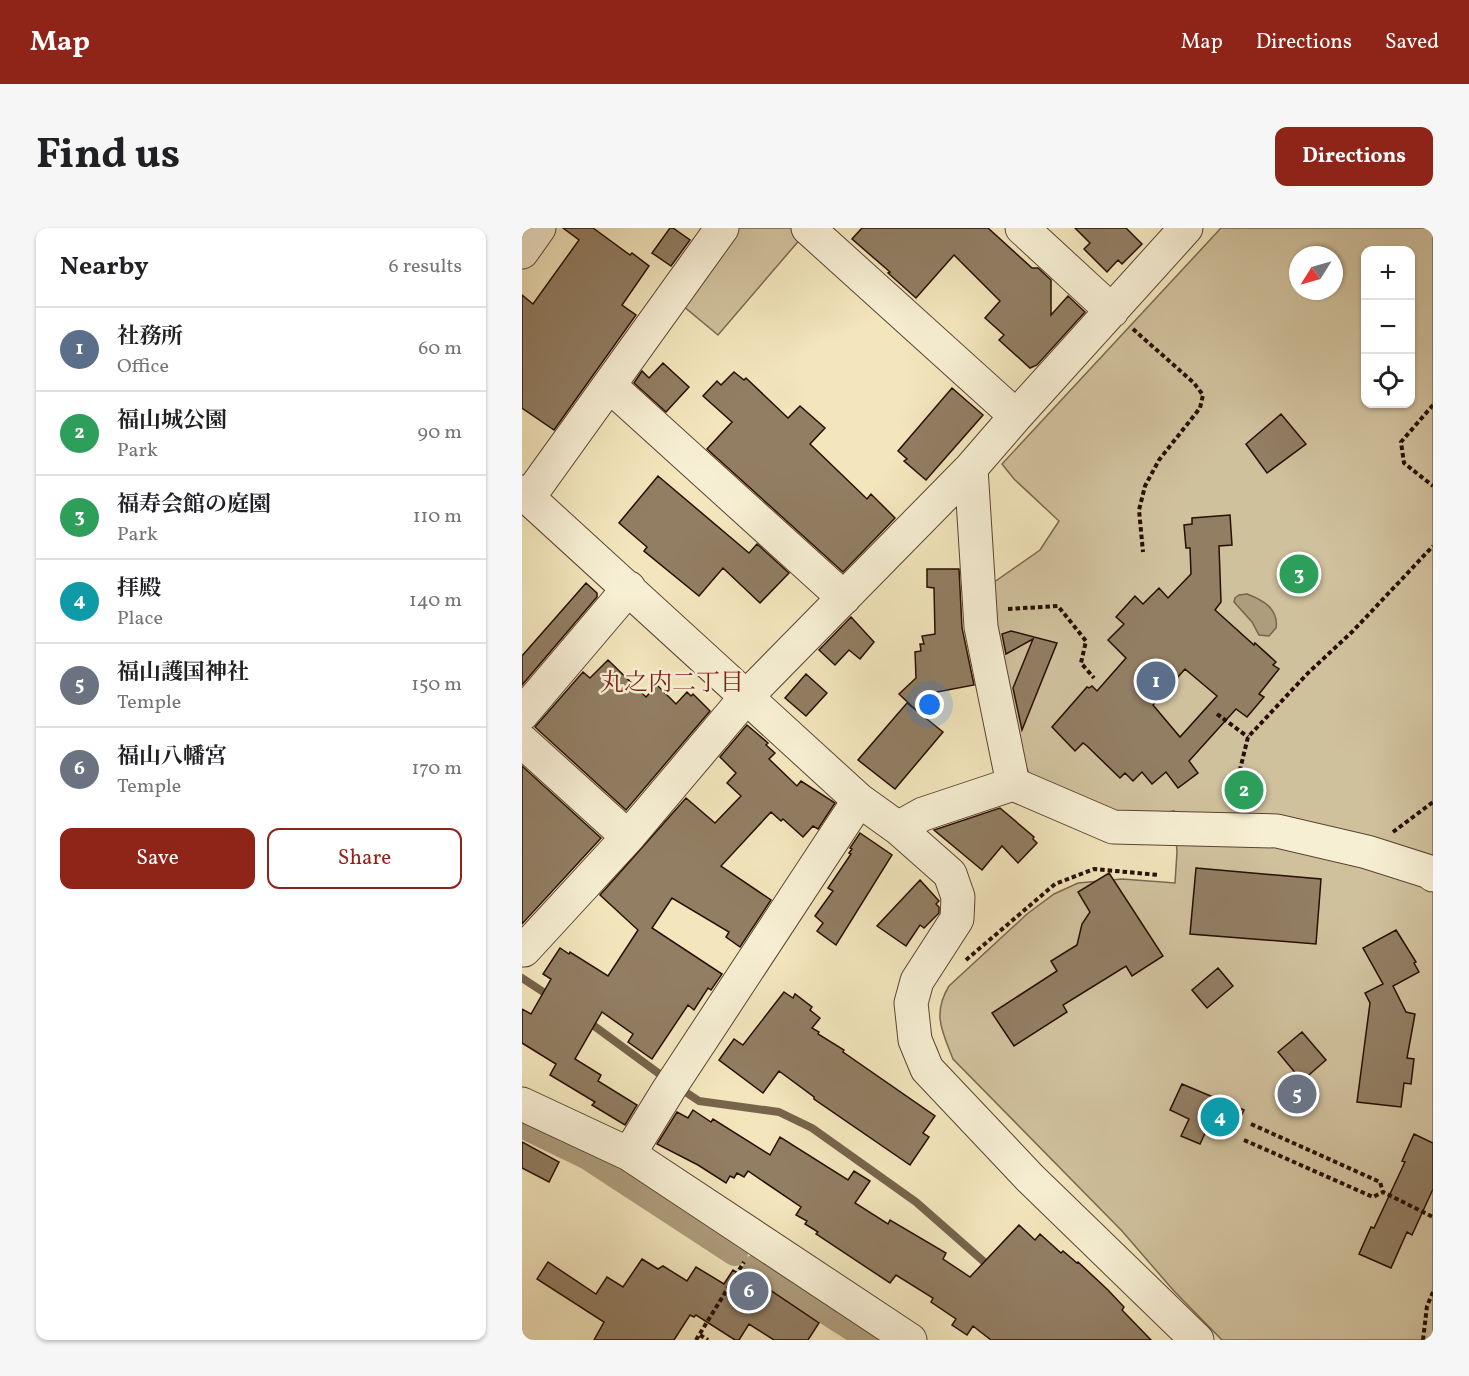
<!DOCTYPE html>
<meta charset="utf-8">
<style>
body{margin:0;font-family:Vollkorn,"Noto Serif JP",serif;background:#f6f6f6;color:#202124}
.controls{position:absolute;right:18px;top:18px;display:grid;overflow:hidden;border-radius:12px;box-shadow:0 2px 4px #0004}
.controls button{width:54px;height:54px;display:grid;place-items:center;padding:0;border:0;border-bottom:2px solid #e0e0e0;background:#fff;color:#202124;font:30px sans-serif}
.compass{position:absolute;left:767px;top:18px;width:54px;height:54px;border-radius:50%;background:#fff;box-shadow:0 2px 4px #0004;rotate:233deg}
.you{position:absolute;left:408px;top:477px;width:21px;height:21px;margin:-15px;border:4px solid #fff;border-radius:50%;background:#1a73e8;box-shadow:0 0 0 9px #1a73e833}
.badge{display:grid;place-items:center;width:39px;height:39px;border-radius:50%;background:#8f2418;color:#fff;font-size:20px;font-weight:700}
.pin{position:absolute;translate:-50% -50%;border:3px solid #fff;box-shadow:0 2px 6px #0006}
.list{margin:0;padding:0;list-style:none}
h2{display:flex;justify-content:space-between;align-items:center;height:78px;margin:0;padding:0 24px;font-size:26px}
h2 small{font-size:20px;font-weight:400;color:#757577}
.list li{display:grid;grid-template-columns:39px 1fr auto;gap:18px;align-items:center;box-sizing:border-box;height:84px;padding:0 24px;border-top:2px solid #e0e0e0}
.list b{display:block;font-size:22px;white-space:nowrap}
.list p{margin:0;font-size:20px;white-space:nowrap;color:#757577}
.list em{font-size:20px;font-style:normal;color:#757577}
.actions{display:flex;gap:12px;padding:18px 24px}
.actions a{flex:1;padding:14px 0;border:2px solid #8f2418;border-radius:12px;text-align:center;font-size:21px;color:#8f2418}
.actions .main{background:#8f2418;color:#fff}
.icon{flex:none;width:33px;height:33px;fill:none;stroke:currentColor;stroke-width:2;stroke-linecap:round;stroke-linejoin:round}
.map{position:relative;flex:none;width:911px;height:1112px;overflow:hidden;border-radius:12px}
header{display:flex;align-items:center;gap:36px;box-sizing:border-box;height:84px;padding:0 30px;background:#8f2418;color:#fff}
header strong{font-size:28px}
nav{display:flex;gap:33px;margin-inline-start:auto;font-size:21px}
.intro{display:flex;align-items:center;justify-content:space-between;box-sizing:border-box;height:144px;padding:0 36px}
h1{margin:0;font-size:42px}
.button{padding:15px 27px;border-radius:12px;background:#8f2418;color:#fff;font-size:21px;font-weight:700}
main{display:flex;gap:36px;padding:0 36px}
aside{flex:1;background:#fff;border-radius:12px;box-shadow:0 2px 4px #0004}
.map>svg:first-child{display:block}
.green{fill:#d0c19d;stroke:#7c684f;stroke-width:1.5;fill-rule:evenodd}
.water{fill:#ae9d7d;stroke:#78644b;stroke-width:1.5}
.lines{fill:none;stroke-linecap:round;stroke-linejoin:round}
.stream{stroke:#78644b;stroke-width:8}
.canal{stroke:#ae9d7d;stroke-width:26}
.building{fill:#927e63;stroke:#280e01;stroke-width:1.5;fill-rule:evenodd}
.minor-casing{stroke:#5b4430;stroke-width:35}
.path{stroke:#280e01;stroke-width:4;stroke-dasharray:4.5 3;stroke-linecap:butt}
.minor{stroke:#f7efd4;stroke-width:33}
.labels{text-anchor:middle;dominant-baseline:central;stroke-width:5;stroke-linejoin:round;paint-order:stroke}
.neighbourhood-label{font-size:24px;fill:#7a1f14;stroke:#f7efd4}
</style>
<header>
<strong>Map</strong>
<nav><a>Map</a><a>Directions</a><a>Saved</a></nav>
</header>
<div class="intro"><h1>Find us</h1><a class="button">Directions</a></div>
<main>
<aside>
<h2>Nearby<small>6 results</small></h2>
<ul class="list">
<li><span class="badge" style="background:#5c6f8a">1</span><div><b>社務所</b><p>Office</p></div><em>60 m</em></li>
<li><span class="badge" style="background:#2e9e5b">2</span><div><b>福山城公園</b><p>Park</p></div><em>90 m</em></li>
<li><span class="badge" style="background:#2e9e5b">3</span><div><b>福寿会館の庭園</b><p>Park</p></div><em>110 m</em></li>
<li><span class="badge" style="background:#0f9aa8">4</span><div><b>拝殿</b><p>Place</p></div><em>140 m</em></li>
<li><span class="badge" style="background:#6b7280">5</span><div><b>福山護国神社</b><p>Temple</p></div><em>150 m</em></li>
<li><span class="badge" style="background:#6b7280">6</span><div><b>福山八幡宮</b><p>Temple</p></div><em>170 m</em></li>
</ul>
<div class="actions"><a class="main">Save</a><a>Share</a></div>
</aside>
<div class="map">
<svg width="911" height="1112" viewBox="0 0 911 1112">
<rect width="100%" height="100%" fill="#f3e6bd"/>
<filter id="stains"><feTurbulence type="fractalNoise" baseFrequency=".00333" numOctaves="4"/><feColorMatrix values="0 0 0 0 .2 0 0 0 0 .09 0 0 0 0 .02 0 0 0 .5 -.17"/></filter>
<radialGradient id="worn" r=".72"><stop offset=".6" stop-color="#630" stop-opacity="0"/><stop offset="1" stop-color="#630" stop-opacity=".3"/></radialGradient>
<path class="green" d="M205,0H269L280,9L196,107L154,72Z
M699,0H911V1112H700L652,1063L600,1003L431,831C420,803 410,786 427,758L505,686L532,666L556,655L600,651L653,655L655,624L652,583L620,589L593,587L508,548L498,525L468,357L518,322L537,293L492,251L480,236ZM844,22H888V176H844ZM776,27H812V63H776Z"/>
<path class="water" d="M725,366C741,372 757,381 754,400L747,408L737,407L730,394L712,374L713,370L717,367Z"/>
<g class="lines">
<path class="stream" d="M0,750L29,769
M64,792L143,850
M156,859L177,873L257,884L290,900L394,974L468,1039"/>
<path class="canal" d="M0,897L66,929L213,1025
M234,1039L349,1112"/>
</g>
<path class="building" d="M41,0H71L108,27L110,25L127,38L100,77L114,87L32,202L0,180V67L11,76L57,12Z
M148,0H151L168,12L149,38L130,25Z
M340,0H466L510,40H516L529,52V87L546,68L563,84L515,137L508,140L477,112L482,107L463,90L478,73L432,27L394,70L366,45L368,44L330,11Z
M553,0H604L620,16L600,36L596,32L585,44L562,21L568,15Z
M141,135L167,159L144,184L112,155L120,143L127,150Z
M212,144L222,152L224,150L266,190L278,178L303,200L288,216L345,271L349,266L373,290L321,344L185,221L210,194L181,168L195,153L199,157Z
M430,160L461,187L404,252L382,233L385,231L376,223Z
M759,186L784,216L745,245L724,216Z
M136,248L227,325L235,316L267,345L238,375L201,340L177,368L122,323L125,319L97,295Z
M708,287L710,317L697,318L699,374L693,382L732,417L733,415L754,434L751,437L757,441L737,466L742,469L725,489L714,481L667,533L676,545L656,560L644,544L630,556L620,544L611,553L603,545L598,550L565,518L561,515L553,523L530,499L565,459L567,460L570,458L575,463L604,430L586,412L602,396L594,389L613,368L621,376L637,360L646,370L669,346L668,320H664L662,297L670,296V290ZM663,441L695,468L658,509L631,477Z
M405,341H437L440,400L452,457L415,464L395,483L377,466L394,450L393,424L399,423L398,416H402L400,408L413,406L412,360L405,359Z
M64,355L75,365V369L0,457V428Z
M329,389L352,414L338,431L327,422L313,437L297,422Z
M489,403L535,415L500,502L491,460L511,411L484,426L480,406Z
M86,432L124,469L135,457L154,476L165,464L169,468L171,466L188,483L104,582L13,499L61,444L68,450Z
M284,446L305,465L284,488L263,470Z
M385,475L421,504L373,561L336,532Z
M225,497L246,515L244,517L253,525L247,531L275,558L279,553L313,575L296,601L291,598L281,609L261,591L259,593L249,584L199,638L249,672L218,719L204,709L207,704L150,670L130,700L200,746L189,762L186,760L172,782L166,777L130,831L106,814L111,806L80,784L53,831L79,847L76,853L115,877L103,897L70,877L73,874L28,847L34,836L0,815V781L9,786L29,751L21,746L38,720L47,726L48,724L86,748L116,702L78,667L164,570L193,595L219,568L205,555L214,545L198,529Z
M0,538L79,610L0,696Z
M478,580L512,609L511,611L515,615L496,635L480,618L460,642L412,602Z
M338,605L370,627L314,717L295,703L301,695L293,688L311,663L306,660L329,626L327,625L330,621L328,620Z
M674,640L799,651L794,716L668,706Z
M587,645L641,728L610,748L604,738L541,777L545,784L492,818L470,785L535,743L529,733L555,717L560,696L568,684L556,664Z
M398,652L417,673L414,676L417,679V685L402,700L398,697L384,718L355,698Z
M874,702L894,734L892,735L897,744L871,758L884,784L893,786L885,830L892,831L889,856L882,855L879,879L835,874L848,775L843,765L861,756L841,720Z
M696,740L711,758L685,780L670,762Z
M262,764L271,770L273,766L290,779L288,782L298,790L290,800L297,804L296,806L322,822L321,824L413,888L401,905L407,909L388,937L292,871V869L257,843L241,865L197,832L212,811L221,817Z
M780,804L804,832L780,853L756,824Z
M660,856L722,882L712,905L705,902L702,909L685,901L678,916L659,908L667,891L648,882Z
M171,882L189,894L191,891L248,927L258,909L326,952L332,943L348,953L333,975L366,996L368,992L424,1025L421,1031L448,1049L497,997L513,1012L518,1006L539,1025L541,1023L555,1035L556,1034L586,1062L602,1079L600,1082L629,1112H469L451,1098L445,1107L430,1097L434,1091L409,1074L411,1070L374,1047L368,1055L294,1006L296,1004L283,996L285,993L274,987L279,979L226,943L222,949L215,945L212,950L208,948L204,955L176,937L135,916L155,884L166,890Z
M892,906L911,915V961L890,1007L885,1004L869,1040L837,1026L849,999L852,1000L883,934L880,933Z
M0,914L37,934L27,954L0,940Z
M120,1031L136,1041L141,1038L165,1053L174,1039L202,1056L211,1042L237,1058L239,1056L297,1095L286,1112H252L227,1096L217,1112H213L174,1087L172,1089L168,1087L152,1112H72L82,1094L15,1051L26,1034L74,1066L85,1049L101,1059Z"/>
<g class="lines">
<g class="minor-casing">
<path id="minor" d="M286,0L494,188
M500,0L590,83
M0,24L17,0
M88,158L322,370
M449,240L459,399L491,556
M0,264L337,572L376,600L428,646L436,669L435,691L395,753L389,775L393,812L405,841L508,950L675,1112
M6,270L200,0
M0,486L107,360
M0,513L106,609
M376,600L401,586L491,556L591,599L755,603L845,624L908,644L911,647
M2,722L106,609L225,468L449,240L494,188L664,0
M0,876L107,926L388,1112
M107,926L147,861L337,572"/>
</g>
<path class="path" d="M611,101L672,155L681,167L678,180L637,232L623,258L617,282L621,324
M911,177L879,214L882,235L911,258
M486,381L536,378L564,413L559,435L572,450
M695,486L726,509
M726,574L713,562L726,509L786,445L831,403L911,318
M871,604L911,574
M444,732L533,656L572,641L637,647
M729,896L858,954L861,964
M722,912L851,969L861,964L911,989
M178,1107L186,1112
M174,1112L222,1034
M901,1112L905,1078L911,1064"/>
<use href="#minor" class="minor"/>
</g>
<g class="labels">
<g class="neighbourhood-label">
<text x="150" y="456">丸之内二丁目</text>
</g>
</g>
<rect width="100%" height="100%" filter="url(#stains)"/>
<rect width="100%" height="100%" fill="url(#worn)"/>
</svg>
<div class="controls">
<button>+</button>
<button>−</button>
<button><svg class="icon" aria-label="locate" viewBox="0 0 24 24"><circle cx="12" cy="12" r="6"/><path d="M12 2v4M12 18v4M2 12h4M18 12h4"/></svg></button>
</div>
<svg class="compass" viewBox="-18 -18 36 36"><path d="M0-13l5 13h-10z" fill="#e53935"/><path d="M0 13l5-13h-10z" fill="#757577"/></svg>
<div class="you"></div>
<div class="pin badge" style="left:634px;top:453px;background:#5c6f8a">1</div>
<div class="pin badge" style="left:722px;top:562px;background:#2e9e5b">2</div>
<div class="pin badge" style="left:777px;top:346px;background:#2e9e5b">3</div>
<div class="pin badge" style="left:698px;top:889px;background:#0f9aa8">4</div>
<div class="pin badge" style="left:775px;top:866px;background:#6b7280">5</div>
<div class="pin badge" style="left:227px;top:1063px;background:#6b7280">6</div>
</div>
</main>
